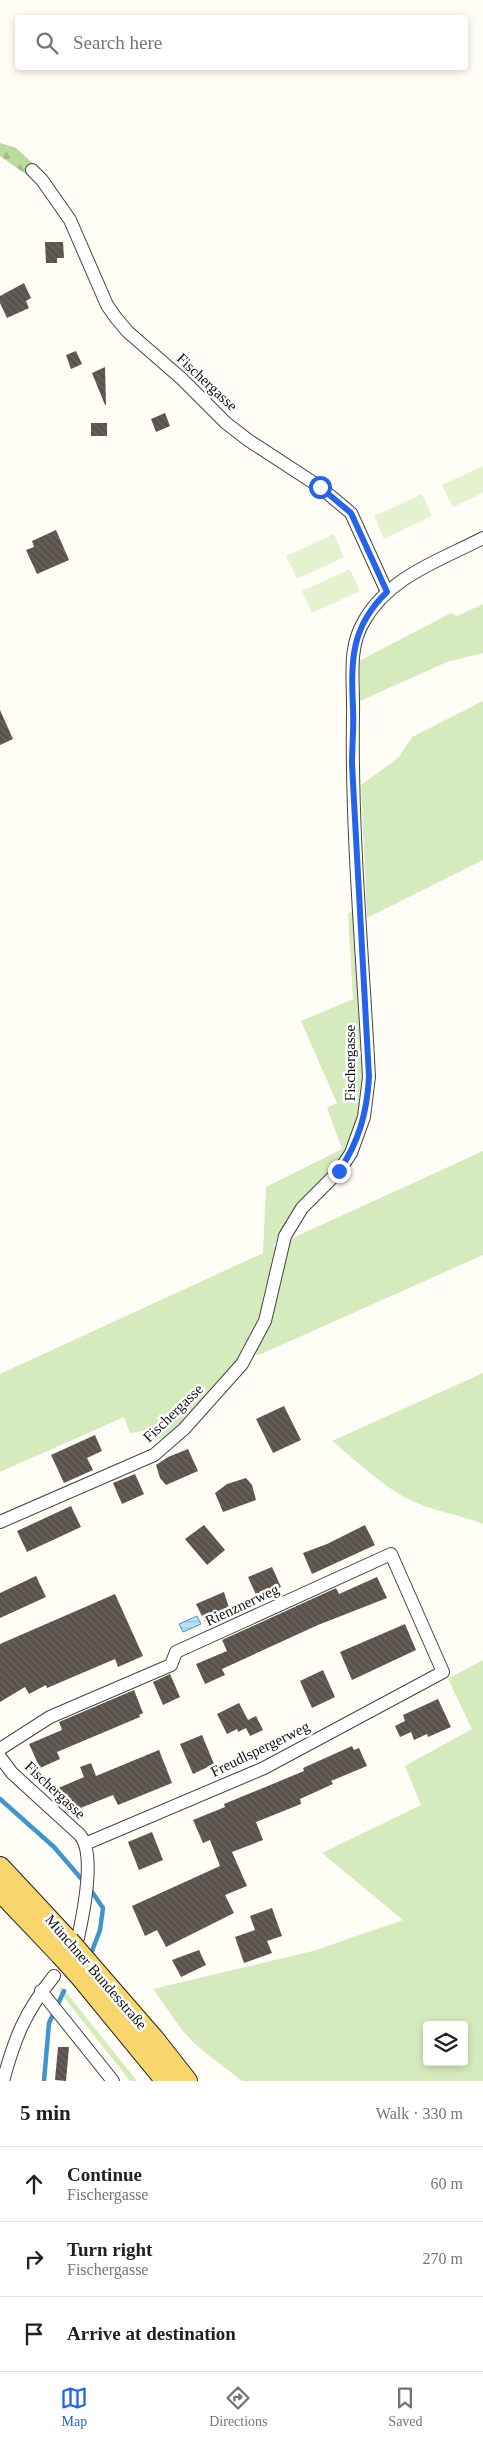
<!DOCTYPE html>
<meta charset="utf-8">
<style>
body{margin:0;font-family:"Times New Roman",serif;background:#f2f2f2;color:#202124}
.controls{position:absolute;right:15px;bottom:15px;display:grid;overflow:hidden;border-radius:5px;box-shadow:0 2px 8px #0003}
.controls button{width:45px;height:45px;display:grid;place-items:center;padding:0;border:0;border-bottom:1px solid #e0e0e0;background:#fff;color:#202124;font:25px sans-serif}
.stop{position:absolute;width:15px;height:15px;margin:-11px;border:4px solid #2563eb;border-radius:50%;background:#fff}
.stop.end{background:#2563eb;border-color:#fff;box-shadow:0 1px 5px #0008}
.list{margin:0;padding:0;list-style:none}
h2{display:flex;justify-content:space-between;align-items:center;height:65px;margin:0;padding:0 20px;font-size:21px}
h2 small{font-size:16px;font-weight:400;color:#757577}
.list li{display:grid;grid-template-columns:32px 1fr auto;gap:15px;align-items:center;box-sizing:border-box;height:75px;padding:0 20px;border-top:1px solid #e0e0e0}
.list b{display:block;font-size:19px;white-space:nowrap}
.list p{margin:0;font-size:16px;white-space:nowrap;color:#757577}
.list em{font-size:16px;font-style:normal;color:#757577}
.icon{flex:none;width:28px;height:28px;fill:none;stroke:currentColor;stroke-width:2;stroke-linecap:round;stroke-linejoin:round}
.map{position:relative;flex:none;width:483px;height:2081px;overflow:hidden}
.search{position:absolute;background:#fff;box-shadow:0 2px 8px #0003;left:15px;right:15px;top:15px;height:55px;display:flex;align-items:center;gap:12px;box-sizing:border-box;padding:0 18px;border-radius:5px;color:#757577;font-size:19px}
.sheet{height:290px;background:#fff}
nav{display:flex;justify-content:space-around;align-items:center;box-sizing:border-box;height:70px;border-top:1px solid #e0e0e0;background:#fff;font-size:14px;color:#757577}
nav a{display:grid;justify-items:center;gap:2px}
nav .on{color:#2563eb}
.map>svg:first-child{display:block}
.grass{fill:#d5ebbd;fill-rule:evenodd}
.forest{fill:url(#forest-firs)}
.pitch{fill:#e6f2cf}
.water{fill:url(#water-rules);stroke:#3f96cf}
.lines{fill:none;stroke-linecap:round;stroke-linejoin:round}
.stream{stroke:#3f96cf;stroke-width:4.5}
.building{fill:url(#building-back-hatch)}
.street-casing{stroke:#444;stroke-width:14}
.primary-casing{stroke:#222;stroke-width:22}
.street{stroke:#fff;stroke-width:12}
.primary{stroke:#f9d66b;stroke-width:20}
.primary-bridge-casing{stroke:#222;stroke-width:22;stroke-linecap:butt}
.primary-bridge{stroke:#f9d66b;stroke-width:20}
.route{stroke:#2563eb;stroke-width:6}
.labels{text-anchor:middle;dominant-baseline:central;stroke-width:5;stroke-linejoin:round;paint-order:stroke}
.street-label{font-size:15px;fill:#111;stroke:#fff}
</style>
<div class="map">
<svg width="483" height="2081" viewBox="0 0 483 2081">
<defs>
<pattern id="forest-firs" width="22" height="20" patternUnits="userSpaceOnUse" patternTransform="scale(1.25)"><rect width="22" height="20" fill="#b9dc9c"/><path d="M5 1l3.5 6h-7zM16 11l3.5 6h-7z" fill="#9ebc85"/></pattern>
<pattern id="water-rules" width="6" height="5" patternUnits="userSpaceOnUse" patternTransform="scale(1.25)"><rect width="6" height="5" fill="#b9e0f7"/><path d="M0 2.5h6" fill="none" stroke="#9ebfd3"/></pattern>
<pattern id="building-back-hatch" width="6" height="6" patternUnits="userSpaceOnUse" patternTransform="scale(1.25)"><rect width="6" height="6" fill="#5a524d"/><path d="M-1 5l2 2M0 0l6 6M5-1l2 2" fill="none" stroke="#6d6662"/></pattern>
</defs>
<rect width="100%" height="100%" fill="#fffdf5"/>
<path class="grass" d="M483,604V653L447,662L360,701L359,661L451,613L457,616Z
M483,701V860L367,918L361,785L398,758L412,737Z
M355,909L364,1088C358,1115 354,1142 337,1164C323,1182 304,1195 292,1213C284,1223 279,1235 273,1247L483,1151V1255L259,1355L245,1352L193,1414L162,1439L143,1431L130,1433L124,1417L0,1472V1374L263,1253L266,1187L342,1149L327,1108L337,1103L301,1021L353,999L348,914Z
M483,1373V1524C458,1514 431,1511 406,1498C383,1486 353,1458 332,1441Z
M483,1660V2081H242L197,2046L182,2030L153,1989L313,1951L403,1920L322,1853L421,1805L405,1766L472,1729L448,1679ZM427,2025H464V2062H427Z
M62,1987L137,2081H130L58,1990Z"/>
<path class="forest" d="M0,143L16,148L38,168L40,184L0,156Z"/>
<path class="pitch" d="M483,466V493L453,507L442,485Z
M422,494L432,516L384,539L374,516Z
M334,534L344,557L297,579L286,556Z
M350,569L360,591L312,613L302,591Z"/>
<path class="water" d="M197,1616L201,1624L183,1632L179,1624Z"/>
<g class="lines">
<path class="stream" d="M0,1799L54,1847L85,1883
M90,1889L103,1908L100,1930L92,1951
M44,2081L49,2023L64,1991"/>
</g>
<path class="building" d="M45,242H63L64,258H57V263H46Z
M24,283L31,298L26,301L29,308L7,318L0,303V296Z
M76,351L82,364L71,369L66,355Z
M105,367L106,405H105L92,373Z
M165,413L170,426L156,432L151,419Z
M91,423H107V436H91Z
M56,530L69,560L37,574L26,550L34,547L32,541Z
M0,710L13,739L0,745Z
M284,1406L301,1440L273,1453L256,1419Z
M95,1435L102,1451L87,1458L93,1470L64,1483L51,1455Z
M188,1449L198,1471L166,1485L160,1478L156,1465L168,1457Z
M135,1474L144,1494L122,1504L113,1483Z
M246,1478L252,1485L256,1500L223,1512L215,1493L227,1484Z
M71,1506L81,1527L27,1552L17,1531Z
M204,1525L225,1550L207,1565L185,1539Z
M365,1525L375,1545L312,1574L303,1553L327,1544Z
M272,1567L281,1587L257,1597L248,1577Z
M36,1576L46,1597L0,1618V1593Z
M377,1577L387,1598L318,1625L222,1669L225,1675L205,1684L196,1664L227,1651L222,1640L336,1588L339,1594Z
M224,1592L230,1611L205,1622L196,1604Z
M115,1594L143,1656L118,1667L115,1659L47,1688L46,1685L29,1694L25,1687L0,1702V1644Z
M405,1624L416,1650L352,1680L340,1652Z
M323,1670L335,1697L312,1708L300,1681Z
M170,1674L180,1697L163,1705L153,1682Z
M134,1690L143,1713L139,1715L140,1717L57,1752L60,1759L40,1768L29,1744L62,1730L59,1722Z
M438,1699L451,1727L428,1737L427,1734L414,1740L411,1732L400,1737L395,1726L405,1721L403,1715Z
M239,1703L248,1720L256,1716L263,1730L250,1736L246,1728L238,1732L237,1729L227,1734L217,1714Z
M202,1735L214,1764L193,1774L180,1744Z
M352,1746L354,1750L359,1748L367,1766L331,1781L333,1784L300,1799L301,1804L256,1822L263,1840L232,1852L247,1886L225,1895L234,1913L166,1947L157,1930L145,1936L132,1906L220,1866L210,1840L203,1843L193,1820L225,1807L224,1804L304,1771L303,1768Z
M159,1750L172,1783L118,1805L113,1795L68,1813L65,1810L56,1789L84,1777L80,1767L91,1763L96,1776Z
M152,1832L163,1860L139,1870L128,1842Z
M272,1908L282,1936L267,1941L272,1953L244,1963L235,1937L255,1930L250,1916Z
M199,1950L206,1965L181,1977L172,1960Z
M58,2047H69L66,2081L55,2080Z"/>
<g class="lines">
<g class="street-casing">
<path id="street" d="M32,170L42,180L70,220L107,305L116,318L128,332L182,379L226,423L248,440L320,487L351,513L387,592
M0,1522L154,1455L184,1429L242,1364L265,1321L285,1236L302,1208L339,1171L351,1153L364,1117L369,1077C363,958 351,833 353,714C354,682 347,649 364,621C390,576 439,561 483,538
M0,1749L50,1717L171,1665L176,1652L391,1554L443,1672L264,1768L85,1844
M0,1757L12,1773L80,1835C96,1854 83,1915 78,1938
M41,1991L113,2081
M3,2081C15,2037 25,2012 54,1976"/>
</g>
<g class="primary-casing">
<path id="primary" d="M0,1867L69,1941
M0,1891L60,1954
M88,1963L154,2039L187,2081
M79,1975L166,2081"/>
</g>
<use href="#street" class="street"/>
<use href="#primary" class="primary"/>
<g class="primary-bridge-casing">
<path id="primary-bridge" d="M69,1941L88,1963
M60,1954L79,1975"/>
</g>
<use href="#primary-bridge" class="primary-bridge"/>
</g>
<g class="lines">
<path class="route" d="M320,487L351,513L387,592C350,627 351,662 353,709C354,727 352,745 352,764L369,1077C367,1112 359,1142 339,1171"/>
</g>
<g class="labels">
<g class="street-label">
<text transform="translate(207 382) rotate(43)">Fischergasse</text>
<text transform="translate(350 1063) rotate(-90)">Fischergasse</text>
<text transform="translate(173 1413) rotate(-44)">Fischergasse</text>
<text transform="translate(242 1605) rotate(-25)">Rienznerweg</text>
<text transform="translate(260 1749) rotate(-26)">Freudlspergerweg</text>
<text transform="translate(55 1790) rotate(43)">Fischergasse</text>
<text transform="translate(96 1972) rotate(49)">Münchner Bundesstraße</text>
</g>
</g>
</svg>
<div class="controls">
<button><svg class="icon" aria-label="layers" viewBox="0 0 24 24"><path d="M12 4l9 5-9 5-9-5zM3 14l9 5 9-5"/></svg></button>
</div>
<div class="stop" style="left:320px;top:487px"></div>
<div class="stop end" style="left:339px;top:1171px"></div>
<div class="search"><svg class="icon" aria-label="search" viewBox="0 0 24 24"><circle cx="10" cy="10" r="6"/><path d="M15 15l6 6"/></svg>Search here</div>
</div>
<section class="sheet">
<h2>5 min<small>Walk · 330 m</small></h2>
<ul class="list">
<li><svg class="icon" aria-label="ahead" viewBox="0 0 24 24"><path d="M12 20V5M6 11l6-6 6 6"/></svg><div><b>Continue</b><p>Fischergasse</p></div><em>60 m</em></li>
<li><svg class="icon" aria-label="right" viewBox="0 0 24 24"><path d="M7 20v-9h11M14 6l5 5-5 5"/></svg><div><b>Turn right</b><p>Fischergasse</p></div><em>270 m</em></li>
<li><svg class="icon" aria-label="arrive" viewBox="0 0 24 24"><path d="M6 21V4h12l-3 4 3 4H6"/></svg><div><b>Arrive at destination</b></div></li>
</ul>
</section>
<nav>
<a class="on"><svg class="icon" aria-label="map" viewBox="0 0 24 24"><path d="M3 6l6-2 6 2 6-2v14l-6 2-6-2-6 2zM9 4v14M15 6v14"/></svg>Map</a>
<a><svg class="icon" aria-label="directions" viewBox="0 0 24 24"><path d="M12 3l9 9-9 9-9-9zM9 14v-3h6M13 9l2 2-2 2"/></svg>Directions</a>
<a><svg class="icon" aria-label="saved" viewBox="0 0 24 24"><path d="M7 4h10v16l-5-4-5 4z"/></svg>Saved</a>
</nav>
